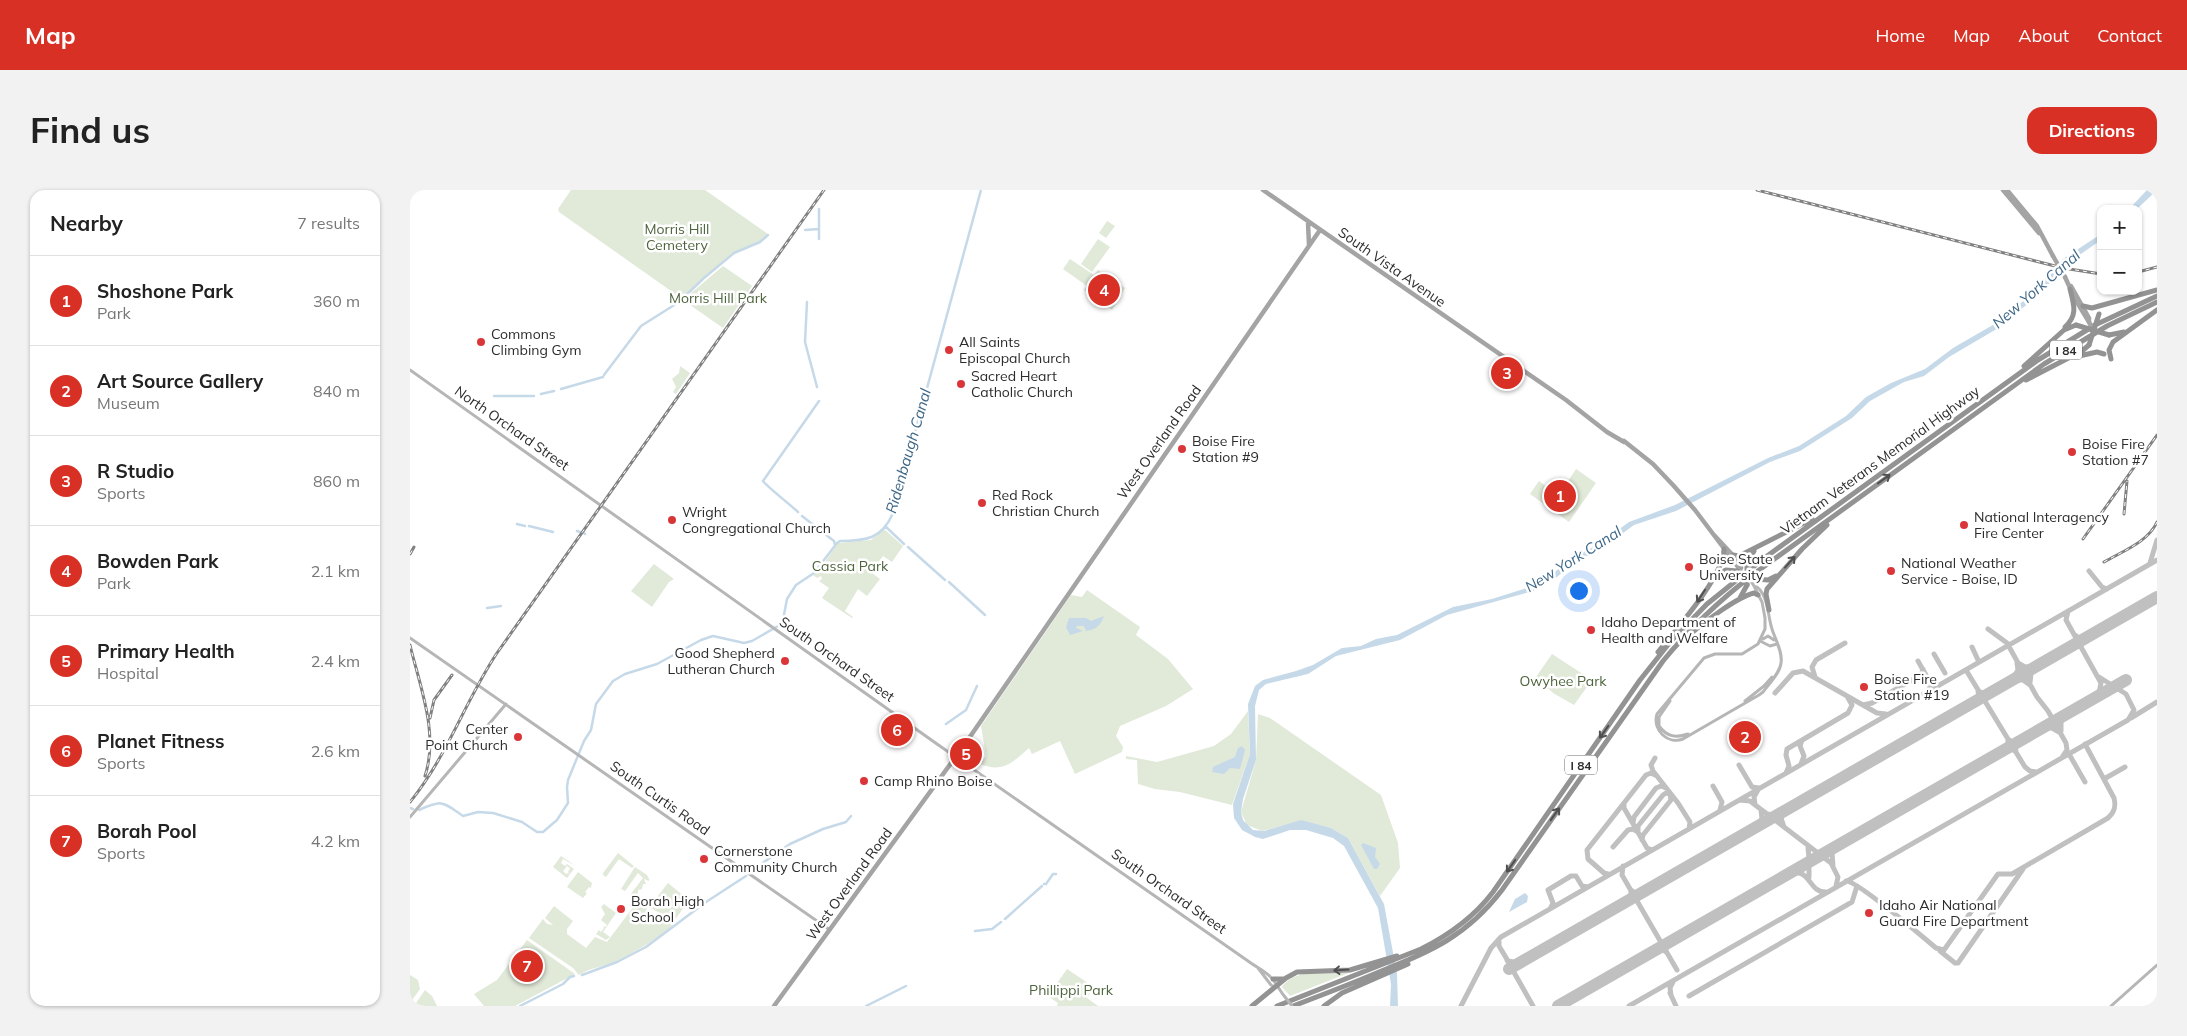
<!DOCTYPE html>
<meta charset="utf-8">
<style>
body{margin:0;font-family:Mulish,sans-serif;background:#f2f2f2;color:#222}
.controls{position:absolute;right:15px;top:15px;display:grid;overflow:hidden;border-radius:10px;box-shadow:0 1px 4px #0004}
.controls button{width:45px;height:45px;display:grid;place-items:center;padding:0;border:0;border-bottom:1px solid #e0e0e0;background:#fff;color:#222;font:25px sans-serif}
.you{position:absolute;left:1168px;top:400px;width:18px;height:18px;margin:-12px;border:4px solid #fff;border-radius:50%;background:#1a73e8;box-shadow:0 0 0 8px #1a73e833}
.badge{display:grid;place-items:center;width:32px;height:32px;border-radius:50%;background:#d93025;color:#fff;font-size:16px;font-weight:700}
.pin{position:absolute;translate:-50% -50%;border:2px solid #fff;box-shadow:0 1px 5px #0006}
.list{margin:0;padding:0;list-style:none}
h2{display:flex;justify-content:space-between;align-items:center;height:65px;margin:0;padding:0 20px;font-size:21px}
h2 small{font-size:16px;font-weight:400;color:#767676}
.list li{display:grid;grid-template-columns:32px 1fr auto;gap:15px;align-items:center;box-sizing:border-box;height:90px;padding:0 20px;border-top:1px solid #e0e0e0}
.list b{display:block;font-size:19px;white-space:nowrap}
.list p{margin:0;font-size:16px;white-space:nowrap;color:#767676}
.list em{font-size:16px;font-style:normal;color:#767676}
.map{position:relative;flex:none;width:1747px;height:816px;overflow:hidden;border-radius:15px}
header{display:flex;align-items:center;gap:30px;box-sizing:border-box;height:70px;padding:0 25px;background:#d93025;color:#fff}
header strong{font-size:24px}
nav{display:flex;gap:28px;margin-inline-start:auto;font-size:18px}
.intro{display:flex;align-items:center;justify-content:space-between;box-sizing:border-box;height:120px;padding:0 30px}
h1{margin:0;font-size:35px}
.button{padding:12px 22px;border-radius:15px;background:#d93025;color:#fff;font-size:18px;font-weight:700}
main{display:flex;gap:30px;padding:0 30px}
aside{flex:1;background:#fff;border-radius:15px;box-shadow:0 1px 4px #0004}
.map>svg:first-child{display:block}
.green{fill:#e1e9d9}
.water{fill:#c6d9e8}
.lines{fill:none;stroke-linecap:round;stroke-linejoin:round}
.canal{stroke:#c6d9e8;stroke-width:2.5}
.taxiway{stroke:#c0c0c0;stroke-width:5}
.runway{stroke:#c0c0c0;stroke-width:12}
.secondary{stroke:#b6b6b6;stroke-width:3}
.primary{stroke:#a4a4a4;stroke-width:4.5}
.motorway{stroke:#939393;stroke-width:5}
.rail-casing{stroke:#818181;stroke-width:3}
.rail{stroke:#fff;stroke-width:1;stroke-dasharray:4;stroke-linecap:butt}
.secondary-bridge{stroke:#b6b6b6;stroke-width:3}
.primary-bridge{stroke:#a4a4a4;stroke-width:4.5}
.motorway-bridge{stroke:#939393;stroke-width:5}
.oneway{stroke:#505050}
.poi-dot{fill:#da3639;stroke:#fff;stroke-width:2}
.labels{text-anchor:middle;dominant-baseline:central;stroke-width:5;stroke-linejoin:round;paint-order:stroke}
.shield{fill:#fff;stroke:#6b6b6b;stroke-width:1}
.shield-label{font-size:12px;font-weight:bold;fill:#2c2c2c}
.park-label{font-size:14px;fill:#4d643c;stroke:#fff}
.street-label{font-size:14px;fill:#2c2c2c;stroke:#fff}
.poi-label{font-size:14px;fill:#2c2c2c;stroke:#fff;text-anchor:start}
.water-label{font-size:15px;font-style:italic;fill:#3f6888;stroke:#fff}
</style>
<header>
<strong>Map</strong>
<nav><a>Home</a><a>Map</a><a>About</a><a>Contact</a></nav>
</header>
<div class="intro"><h1>Find us</h1><a class="button">Directions</a></div>
<main>
<aside>
<h2>Nearby<small>7 results</small></h2>
<ul class="list">
<li><span class="badge">1</span><div><b>Shoshone Park</b><p>Park</p></div><em>360 m</em></li>
<li><span class="badge">2</span><div><b>Art Source Gallery</b><p>Museum</p></div><em>840 m</em></li>
<li><span class="badge">3</span><div><b>R Studio</b><p>Sports</p></div><em>860 m</em></li>
<li><span class="badge">4</span><div><b>Bowden Park</b><p>Park</p></div><em>2.1 km</em></li>
<li><span class="badge">5</span><div><b>Primary Health</b><p>Hospital</p></div><em>2.4 km</em></li>
<li><span class="badge">6</span><div><b>Planet Fitness</b><p>Sports</p></div><em>2.6 km</em></li>
<li><span class="badge">7</span><div><b>Borah Pool</b><p>Sports</p></div><em>4.2 km</em></li>
</ul>
</aside>
<div class="map">
<svg width="1747" height="816" viewBox="0 0 1747 816">
<rect width="100%" height="100%" fill="#fff"/>
<path class="green" d="M161,0H295L358,44L350,51L321,64L271,108L149,22L148,19Z
M697,31L705,36L696,48L689,43Z
M688,49L700,57L682,82L671,74Z
M660,69L684,85L688,80L715,98L702,120L674,100L677,96L653,79Z
M313,76L342,96L313,138L273,110Z
M270,176L280,183L266,204L263,202L266,197L262,189L269,183Z
M1166,279L1186,293L1159,332L1120,304L1129,291L1138,298L1143,292L1153,299Z
M474,339L493,356L482,372L473,366L462,383L470,389L457,406L448,399L435,421L443,427L442,428L412,408L419,398L409,391L412,389L411,386L407,388L403,385L414,373L428,353L461,350Z
M244,374L264,389L259,392L242,417L221,401Z
M677,400L730,437L726,445L758,469L783,499L756,516L710,536L706,546L713,557L712,562L665,584L650,551L622,564L619,558C602,573 593,583 570,574L576,566L571,536L661,405L672,407Z
M1142,464L1182,490L1164,515L1143,503L1126,487Z
M838,521L840,564L822,615L770,602L745,599L728,594L727,570L716,569V566L747,572L804,556L821,544Z
M848,524L860,528L971,605L988,653L990,678L970,706L938,648L921,638L891,631L852,641L837,635L831,622L846,570Z
M208,663L224,676L222,678L209,669L196,687L193,685V683Z
M151,666L166,676L153,669L151,673L155,676L157,674L164,679L160,684L158,682L160,678L157,676L153,681L156,684L158,683L160,684L157,688L143,677Z
M225,677L237,685L239,689V691L234,689L236,694H233L232,699L228,700V704L225,709L220,705L233,688L228,683L215,701L211,699Z
M168,682L182,693L181,698L179,697L175,702L177,703L173,708L157,697Z
M258,693L275,707L277,713L261,735L262,736C244,751 224,763 202,773C191,777 179,778 169,785L163,778L119,748L133,729L137,734L143,735L135,728L144,716L163,731L157,739V744L176,758L185,747L197,752L230,708L235,713L237,720L253,729L255,726L241,718V715Z
M194,714L206,723L193,742L200,747L196,750L186,744L189,740L191,742L194,738L193,736L195,737L197,735L191,730L195,724L191,717Z
M117,750L165,784L105,816H74L64,804L87,790Z
M657,779L684,797L677,808L688,816H647L648,813L638,806Z
M941,782L880,806L872,797C886,777 919,784 941,782Z
M0,785L8,790L10,799L0,813Z
M15,800L22,806L27,816H4Z"/>
<path class="water" d="M1737,0H1747L1727,19H1719Z
M1691,44V50L1655,75L1633,101L1590,137L1539,167L1514,186L1494,192L1460,211L1442,228L1390,261L1360,272L1266,321L1224,335L1187,362L1171,368L1143,390L1123,401L1037,425L990,450L926,466L898,484L856,494L849,500L845,516L846,570L833,609L831,622L833,630L843,640L854,641L891,630L921,638L938,648L974,714L987,784L988,816H980L981,794L968,718L934,656L923,648L896,640H880L853,649L845,647L832,640L824,628L823,614L840,564L838,514L845,496L853,490L886,481L903,475L932,458L951,456L966,449L987,445L1043,417L1082,409L1120,397L1140,386L1164,366L1186,356L1219,332L1265,315L1358,268L1389,256L1436,226L1456,207L1481,193L1515,179L1543,158L1588,132L1624,102L1653,69Z
M694,426C690,436 687,439 676,441L674,436H667L666,438L673,441L660,445L656,437L659,428H676L681,431Z
M832,556L835,560L830,579L820,578L814,584L802,582L803,577L825,567L828,558Z
M953,653L966,658L965,667L970,674L967,679H964L951,655Z
M1115,703L1118,706L1117,712L1099,722L1105,709Z"/>
<g class="lines">
<path class="canal" d="M395,40L409,39
M409,49V19
M294,88L324,63L350,52L358,45
M272,109L293,89
M397,112L395,152L407,197
M194,185L231,136L269,112
M151,199L193,187
M131,204L144,201
M84,206H124
M388,322C382,316 355,295 353,291L409,211
M392,326L424,351L425,355
M107,334L115,336
M119,336L143,342
M475,336L494,354
M167,341L170,342
M174,343L175,344
M498,357L535,390
M539,392L575,425
M77,418L91,416
M536,534L556,520L567,496
M0,618L3,619
M9,620C33,609 33,612 53,626L68,622L83,623L112,632L127,642H133L147,630L158,613L157,597L158,590L174,551L181,540L186,514L203,491L215,484L247,474L291,450L303,446L334,453L342,451L368,436L373,430L377,409L386,395L404,383L427,353L430,351C456,351 472,349 483,323L571,0
M341,681L380,654L413,639L436,632L441,626
M634,694H636L643,684H646
M595,729L632,696
M565,741L582,739L591,732
M172,785L207,772L236,757L296,712L336,686
M110,816L153,794L160,787L164,786
M456,816L496,796"/>
<path class="taxiway" d="M1740,373L1747,350
M1679,381L1692,397L1697,399
M1658,421L1656,430L1691,493L1689,503L1682,510
M1578,439L1597,453L1627,507L1638,521L1656,553L1657,560L1653,566
M1661,456L1666,451L1665,445L1669,448L1677,447
M1562,457L1568,470
M1524,464L1535,483
M1508,471L1521,494L1518,501
M1608,473L1615,477L1626,476
M1556,480L1615,577L1620,581L1626,582
M1405,487L1402,477L1406,470L1435,453
M1602,490L1608,480L1607,473
M1602,490H1613L1620,495
M1620,493L1621,483L1626,476
M1365,503L1383,483L1393,481L1467,523L1476,524
M1564,512L1569,506L1568,501L1573,503H1580
M1453,515L1462,513L1511,485L1513,479
M1721,528L1747,512
M1632,538H1642L1649,542
M1651,541V532L1656,525
M1598,549L1602,552H1608L1605,556L1606,562L1602,559H1595L1598,555Z
M1659,564L1675,592
M1245,568L1241,575L1243,581L1268,613L1280,632L1279,639
M1391,574L1394,566L1390,556L1392,550
M1329,575L1342,597L1349,598L1344,607L1345,614
M1376,583L1379,576L1376,565L1377,559L1438,523L1442,515L1438,508
M1694,589L1715,577
M1303,596L1312,612L1310,620
M1330,610L1340,611L1421,673L1428,687L1426,696
M1214,613V618L1237,658L1242,660
M1357,624L1365,625L1371,622
M1223,633L1224,627L1246,598L1251,596L1256,598
M1346,637L1352,629L1351,620
M1374,637L1371,628L1376,620
M1228,641V636L1253,605L1256,603L1261,604
M1232,650L1233,645L1261,610L1260,604
M1203,657L1218,640L1223,639L1228,642
M1407,663L1417,662
M1393,675L1399,668L1398,658
M1213,676L1212,685L1267,780
M1423,676L1422,663L1429,655
M1198,684L1194,683L1178,669L1177,660L1236,585L1241,583L1245,585
M1378,684C1402,677 1397,702 1416,702
M1399,687V676L1407,667
M1436,691C1447,691 1513,747 1526,758L1534,760L1588,684H1602L1698,628C1705,622 1706,616 1704,608L1675,554
M1217,711L1221,705V700L1225,703H1231
M1141,717L1143,713L1138,700L1161,686H1166L1172,696L1178,697
M1089,749V756L1098,771L1109,773
M1245,760L1252,759L1256,762V757L1260,752
M1530,761L1545,773H1548L1613,679
M1097,770L1123,816
M1260,803L1266,816
M1261,805L1260,798L1263,792
M1279,806L1442,712L1447,696
M1051,816L1081,758L1091,747L1747,370
M1219,816L1718,530L1724,520L1716,504L1689,487"/>
<path class="runway" d="M1099,779L1747,407
M1148,816L1716,490"/>
<path class="secondary" d="M0,180L527,554L838,771C847,778 857,781 864,791C868,796 870,801 875,807
M1343,394C1359,403 1357,424 1362,439C1365,449 1373,462 1371,473C1370,483 1359,494 1353,502L1349,505L1273,549C1258,555 1242,540 1247,524L1294,468L1305,464H1332L1348,454L1355,439V428L1352,412Z
M0,448L420,740
M1353,449L1358,446L1364,450
M1350,451L1360,456L1367,454
M1260,511L1249,527V536C1257,547 1266,548 1278,544
M1335,511L1354,496L1362,487
M0,627L96,514
M848,778L861,795L865,797
M1701,816L1747,775"/>
<path class="primary" d="M853,0L1156,210L1197,242L1214,252
M1593,0L1629,43
M1597,0L1627,36L1643,66
M898,33L899,55
M1655,87L1665,109L1679,132
M1661,96L1679,128V132
M1214,251L1243,274L1263,295L1285,320L1328,377L1331,378V374L1304,345
M364,816L555,554L910,40"/>
<path class="motorway" d="M1673,116L1682,118L1747,100
M1655,137C1668,125 1664,115 1660,99
M1699,145L1714,142
M1669,166L1687,162L1694,164
M1701,169L1699,160L1703,152L1747,120
M1614,176L1654,140L1666,135
M1616,190L1672,161L1679,155
M1323,365L1329,366L1402,329
M1337,375L1344,361
M1306,385L1316,380L1327,381
M1346,389L1358,390L1366,386
M1330,408L1337,395
M1359,420L1356,404L1357,399L1392,359L1417,335
M1279,445C1293,433 1327,407 1344,403L1348,405
M1248,462C1266,439 1313,388 1314,359
M863,789H874
M842,816L876,788L887,782L940,780L987,766
M867,816L1011,759C1039,745 1064,727 1083,702L1230,490L1261,451L1297,414L1353,369L1628,170L1685,135L1747,106
M883,816C912,805 941,794 969,782C1020,762 1057,746 1092,700L1253,471C1280,438 1311,409 1345,383L1634,174L1697,136L1747,112
M914,816L932,803L998,774"/>
<g class="rail-casing">
<path id="rail" d="M1347,0L1653,78L1691,84
M1728,82L1747,77
M1714,324L1717,291
M1673,349L1747,245
M0,364L4,357
M1694,372C1713,361 1738,352 1747,332
M0,455C10,497 29,543 15,586
M20,528L24,510L42,485
M0,612C37,567 55,511 87,463L414,0"/>
</g>
<use href="#rail" class="rail"/>
<path class="secondary-bridge" d="M1338,388L1343,394
M875,807L882,816"/>
<path class="primary-bridge" d="M1643,66L1655,87
M1679,132L1683,140"/>
<path class="motorway-bridge" d="M1666,135L1699,145
M1679,155L1689,124
M1327,381L1346,389
M1337,395V375"/>
</g>
<defs><path id="oneway-shaft" d="M-6 0H5M1.5-3L5.5 0L1.5 3" fill="none" stroke-width="1.6" stroke-linecap="round" stroke-linejoin="round" transform="scale(1.25)"/></defs>
<g class="oneway">
<use href="#oneway-shaft" transform="translate(1474 289) rotate(-36)"/>
<use href="#oneway-shaft" transform="translate(1380 372) rotate(-48)"/>
<use href="#oneway-shaft" transform="translate(1291 406) rotate(123)"/>
<use href="#oneway-shaft" transform="translate(1194 542) rotate(125)"/>
<use href="#oneway-shaft" transform="translate(1145 624) rotate(-55)"/>
<use href="#oneway-shaft" transform="translate(1101 676) rotate(125)"/>
<use href="#oneway-shaft" transform="translate(931 780) rotate(176)"/>
</g>
<g class="poi-dot">
<circle cx="71" cy="152" r="5"/>
<circle cx="539" cy="160" r="5"/>
<circle cx="551" cy="194" r="5"/>
<circle cx="772" cy="259" r="5"/>
<circle cx="1662" cy="262" r="5"/>
<circle cx="572" cy="313" r="5"/>
<circle cx="262" cy="330" r="5"/>
<circle cx="1554" cy="335" r="5"/>
<circle cx="1279" cy="377" r="5"/>
<circle cx="1481" cy="381" r="5"/>
<circle cx="1181" cy="440" r="5"/>
<circle cx="375" cy="471" r="5"/>
<circle cx="1454" cy="497" r="5"/>
<circle cx="108" cy="547" r="5"/>
<circle cx="454" cy="591" r="5"/>
<circle cx="294" cy="669" r="5"/>
<circle cx="211" cy="719" r="5"/>
<circle cx="1459" cy="723" r="5"/>
</g>
<g class="labels">
<g class="shield">
<rect x="1640" y="150.5" width="32" height="19" rx="4"/>
<rect x="1155" y="565.5" width="32" height="19" rx="4"/>
</g>
<g class="shield-label">
<text x="1656" y="160">I 84</text>
<text x="1171" y="575">I 84</text>
</g>
<g class="park-label">
<text x="267" y="39">Morris Hill<tspan x="267" dy="16">Cemetery</tspan></text>
<text x="308" y="108">Morris Hill Park</text>
<text x="440" y="376">Cassia Park</text>
<text x="1153" y="491">Owyhee Park</text>
<text x="661" y="800">Phillippi Park</text>
</g>
<g class="street-label">
<text transform="translate(982 77) rotate(35)">South Vista Avenue</text>
<text transform="translate(102 238) rotate(35)">North Orchard Street</text>
<text transform="translate(749 252) rotate(-55)">West Overland Road</text>
<text transform="translate(1470 270) rotate(-36)">Vietnam Veterans Memorial Highway</text>
<text transform="translate(427 469) rotate(35)">South Orchard Street</text>
<text transform="translate(250 608) rotate(35)">South Curtis Road</text>
<text transform="translate(439 694) rotate(-54)">West Overland Road</text>
<text transform="translate(759 701) rotate(35)">South Orchard Street</text>
</g>
<g class="poi-label">
<text x="81" y="144">Commons<tspan x="81" dy="16">Climbing Gym</tspan></text>
<text x="549" y="152">All Saints<tspan x="549" dy="16">Episcopal Church</tspan></text>
<text x="561" y="186">Sacred Heart<tspan x="561" dy="16">Catholic Church</tspan></text>
<text x="782" y="251">Boise Fire<tspan x="782" dy="16">Station #9</tspan></text>
<text x="1672" y="254">Boise Fire<tspan x="1672" dy="16">Station #7</tspan></text>
<text x="582" y="305">Red Rock<tspan x="582" dy="16">Christian Church</tspan></text>
<text x="272" y="322">Wright<tspan x="272" dy="16">Congregational Church</tspan></text>
<text x="1564" y="327">National Interagency<tspan x="1564" dy="16">Fire Center</tspan></text>
<text x="1289" y="369">Boise State<tspan x="1289" dy="16">University</tspan></text>
<text x="1491" y="373">National Weather<tspan x="1491" dy="16">Service - Boise, ID</tspan></text>
<text x="1191" y="432">Idaho Department of<tspan x="1191" dy="16">Health and Welfare</tspan></text>
<text x="365" y="463" text-anchor="end">Good Shepherd<tspan x="365" dy="16">Lutheran Church</tspan></text>
<text x="1464" y="489">Boise Fire<tspan x="1464" dy="16">Station #19</tspan></text>
<text x="98" y="539" text-anchor="end">Center<tspan x="98" dy="16">Point Church</tspan></text>
<text x="464" y="591">Camp Rhino Boise</text>
<text x="304" y="661">Cornerstone<tspan x="304" dy="16">Community Church</tspan></text>
<text x="221" y="711">Borah High<tspan x="221" dy="16">School</tspan></text>
<text x="1469" y="715">Idaho Air National<tspan x="1469" dy="16">Guard Fire Department</tspan></text>
</g>
<g class="water-label">
<text transform="translate(1626 99) rotate(-41)">New York Canal</text>
<text transform="translate(498 261) rotate(-74)">Ridenbaugh Canal</text>
<text transform="translate(1163 369) rotate(-32)">New York Canal</text>
</g>
</g>
</svg>
<div class="controls">
<button>+</button>
<button>−</button>
</div>
<div class="you"></div>
<div class="pin badge" style="left:1150px;top:306px">1</div>
<div class="pin badge" style="left:1335px;top:547px">2</div>
<div class="pin badge" style="left:1097px;top:183px">3</div>
<div class="pin badge" style="left:694px;top:100px">4</div>
<div class="pin badge" style="left:556px;top:564px">5</div>
<div class="pin badge" style="left:487px;top:540px">6</div>
<div class="pin badge" style="left:117px;top:776px">7</div>
</div>
</main>
